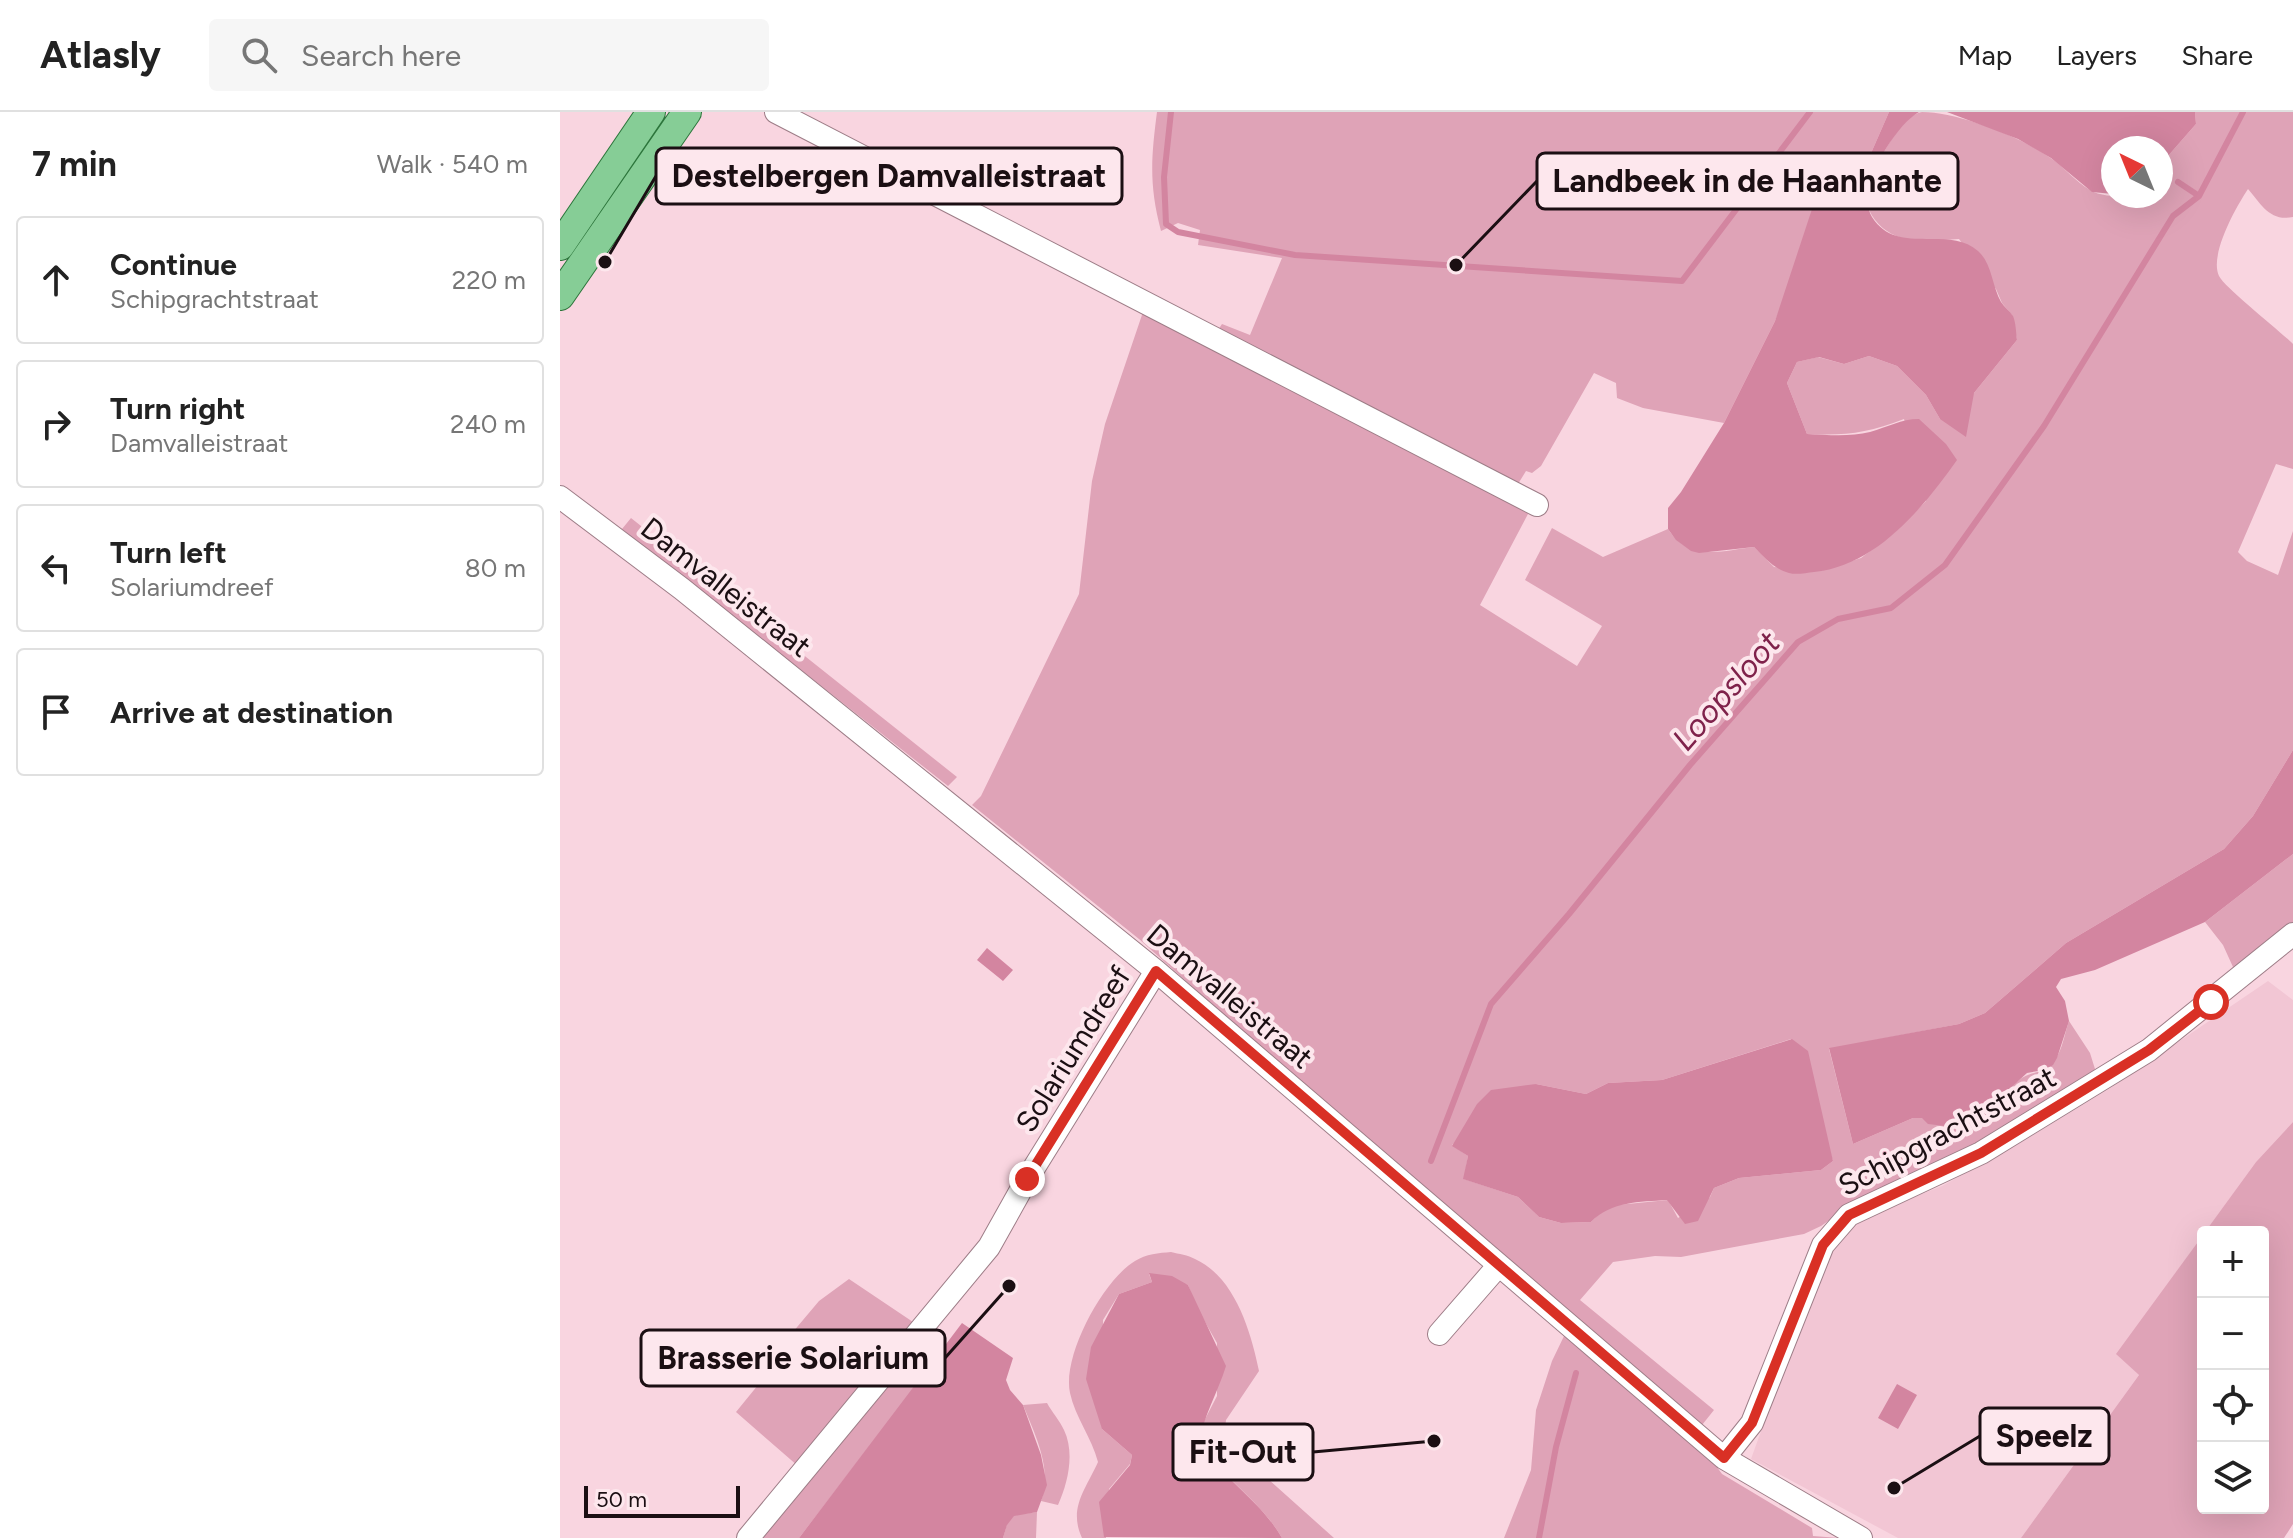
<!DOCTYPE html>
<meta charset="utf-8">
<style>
body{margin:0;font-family:Figtree,sans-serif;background:#f6f6f6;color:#222}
.controls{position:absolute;right:24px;bottom:24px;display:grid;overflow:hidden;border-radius:8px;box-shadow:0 8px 32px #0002}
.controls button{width:72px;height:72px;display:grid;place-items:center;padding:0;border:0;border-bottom:2px solid #e0e0e0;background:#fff;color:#222;font:40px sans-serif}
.compass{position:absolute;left:1541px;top:24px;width:72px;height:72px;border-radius:50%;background:#fff;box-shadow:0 8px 32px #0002;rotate:317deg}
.scale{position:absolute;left:24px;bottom:20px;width:156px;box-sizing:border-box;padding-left:8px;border:4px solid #1b0f13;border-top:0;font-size:22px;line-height:28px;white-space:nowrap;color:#1b0f13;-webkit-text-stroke:6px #fde7ed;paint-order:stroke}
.stop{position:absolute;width:24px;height:24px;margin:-18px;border:6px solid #d93025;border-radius:50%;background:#fff}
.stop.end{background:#d93025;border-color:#fff;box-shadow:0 2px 8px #0008}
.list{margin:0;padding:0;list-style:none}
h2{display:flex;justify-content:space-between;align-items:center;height:104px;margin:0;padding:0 32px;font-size:34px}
h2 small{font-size:26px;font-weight:400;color:#767676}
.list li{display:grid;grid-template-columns:52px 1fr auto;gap:24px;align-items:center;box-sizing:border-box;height:128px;margin:0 16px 16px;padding:0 16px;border:2px solid #e0e0e0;border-radius:8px}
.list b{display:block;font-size:30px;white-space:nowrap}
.list p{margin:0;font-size:26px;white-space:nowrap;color:#767676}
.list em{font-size:26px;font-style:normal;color:#767676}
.icon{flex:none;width:44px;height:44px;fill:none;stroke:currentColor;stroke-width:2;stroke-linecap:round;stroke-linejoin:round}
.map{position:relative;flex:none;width:1733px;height:1426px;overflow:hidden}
header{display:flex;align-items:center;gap:48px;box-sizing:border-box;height:112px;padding:0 40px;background:#fff;border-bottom:2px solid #e0e0e0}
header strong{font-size:38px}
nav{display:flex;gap:44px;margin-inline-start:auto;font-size:28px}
.search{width:560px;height:72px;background:#f6f6f6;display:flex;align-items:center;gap:20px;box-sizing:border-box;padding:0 28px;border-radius:8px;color:#767676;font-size:30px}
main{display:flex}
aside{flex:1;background:#fff}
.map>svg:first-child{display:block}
.built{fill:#f2c6d4}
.green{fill:#dfa3b7;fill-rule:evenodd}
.water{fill:#d385a0}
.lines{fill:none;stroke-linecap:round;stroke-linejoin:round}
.stream{stroke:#d385a0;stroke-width:6}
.minor-casing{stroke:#9d7d87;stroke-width:24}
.major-casing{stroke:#2c753b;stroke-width:30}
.minor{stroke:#fff;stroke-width:22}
.major{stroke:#86cd96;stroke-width:28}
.route{stroke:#d93025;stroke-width:10}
.labels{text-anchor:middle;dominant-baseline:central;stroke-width:8;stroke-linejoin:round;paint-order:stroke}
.street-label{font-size:30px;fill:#1b0f13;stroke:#fde7ed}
.water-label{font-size:32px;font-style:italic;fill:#7f224b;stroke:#fde7ed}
.leader{fill:none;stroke:#1b0f13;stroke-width:3}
.callout-dot{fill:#1b0f13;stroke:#fde7ed;stroke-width:3}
.callout{fill:#fde7ed;stroke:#1b0f13;stroke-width:3}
.callout-label{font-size:32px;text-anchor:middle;font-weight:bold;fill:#1b0f13}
</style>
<header>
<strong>Atlasly</strong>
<div class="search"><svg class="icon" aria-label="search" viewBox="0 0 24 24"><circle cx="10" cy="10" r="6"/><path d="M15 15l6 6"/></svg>Search here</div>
<nav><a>Map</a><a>Layers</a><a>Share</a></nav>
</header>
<main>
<aside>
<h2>7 min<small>Walk · 540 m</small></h2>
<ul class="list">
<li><svg class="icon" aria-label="ahead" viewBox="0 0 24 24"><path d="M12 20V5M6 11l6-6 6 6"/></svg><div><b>Continue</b><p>Schipgrachtstraat</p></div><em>220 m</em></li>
<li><svg class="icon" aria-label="right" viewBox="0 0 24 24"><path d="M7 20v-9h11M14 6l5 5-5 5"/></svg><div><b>Turn right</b><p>Damvalleistraat</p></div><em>240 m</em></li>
<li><svg class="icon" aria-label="left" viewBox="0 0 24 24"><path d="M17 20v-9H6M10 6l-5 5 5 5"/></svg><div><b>Turn left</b><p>Solariumdreef</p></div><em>80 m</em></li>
<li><svg class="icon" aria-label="arrive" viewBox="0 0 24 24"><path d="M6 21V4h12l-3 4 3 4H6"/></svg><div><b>Arrive at destination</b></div></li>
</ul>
</aside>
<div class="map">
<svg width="1733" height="1426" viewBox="0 0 1733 1426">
<rect width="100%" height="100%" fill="#f9d5e0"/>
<path class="built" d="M1708,869L1733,888V1010L1696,1050L1557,1242L1579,1263L1461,1426H1338L1191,1347L1246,1195L1264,1154L1280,1125L1291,1113L1319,1099L1382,1074L1448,1038L1549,977Z"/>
<path class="green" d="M597,0H1329L1308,48L1272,69L1215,209L1164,311L1083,296L1057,286L1056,271L1034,261L981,354L972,361L966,359L958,372L968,402L920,493L1017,554L1042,514L965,468L992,416L1043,445L1108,417C1130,450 1160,439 1194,435L1214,455L1260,459L1301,446L1335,420L1366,389L1344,307C1308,321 1285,324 1247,322L1227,271L1237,250L1258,245L1284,252L1309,244L1337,254L1366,283L1380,307L1414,281L1457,228L1452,203L1442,191L1436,177L1399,127C1377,128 1347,133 1327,119C1317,112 1305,98 1307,84C1310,62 1339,3 1362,0C1398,0 1462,25 1492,47C1505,56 1516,70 1530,78C1546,88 1581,84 1601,84V52L1636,12L1635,0H1733V105C1710,110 1701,92 1688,77C1676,95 1649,143 1659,164C1665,176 1719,218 1733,232V357L1716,352L1678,440L1687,449L1718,463L1733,419V638L1693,704L1664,737L1506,831L1425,901L1399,912L1269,937L1293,1032L1353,1006H1362L1458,969C1466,962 1471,962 1481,959C1501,952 1503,926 1509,909L1530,941L1535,957L1519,972L1465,1007L1281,1100L1261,1114L1244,1122L1121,1145L1095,1144L1053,1150L1020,1188L1154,1298L1142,1313L684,921L579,827L412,693L421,684L519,482L532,369L545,312L584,197L652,227L662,212L690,223L722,146L638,133L640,118L618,111L601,119C589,73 591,47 597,0ZM1231,927L1273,1049L1261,1058L1179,1066L1154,1076L1150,1085L1118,1106L1108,1088L1057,1093L1043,1098L1031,1110L1001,1111L979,1105L958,1085L904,1067L908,1044L892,1033L976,972L1026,982L1048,971L1102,968Z
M71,406L397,665L388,674L62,417Z
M1733,742V814L1678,866L1663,833L1645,810Z
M1733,1010V1412L1724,1426H1461L1579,1263L1556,1242L1643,1123V1396H1703V1120H1645L1696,1050Z
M611,1140C619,1142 628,1143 635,1147C675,1165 691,1220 699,1259L666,1308L665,1318L699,1359L774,1426H722C701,1389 663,1366 639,1331L642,1313L657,1284V1231L637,1196L628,1173L589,1162L592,1170L559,1182L543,1208L542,1317L572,1343L570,1352L549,1377L546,1426H522C508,1396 526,1377 538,1350C532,1326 515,1305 510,1281C502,1244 543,1168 575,1149C586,1142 599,1141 611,1140Z
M289,1167L353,1210L238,1354L176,1300L198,1273L211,1246L259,1189Z
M1005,1222L1151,1347L1162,1362L1252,1416L1253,1424L1279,1426H944L971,1358L976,1298L992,1249Z
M354,1237L374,1250L239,1426H199Z
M487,1291C492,1300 500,1309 504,1318C515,1341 508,1371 498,1393L481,1389C493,1358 475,1322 463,1293Z
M477,1400L476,1426H443L447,1412L454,1403Z"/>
<path class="water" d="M1329,0H1359C1335,13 1295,78 1312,105C1337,145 1388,112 1418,139C1432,151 1432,174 1441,190C1444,195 1450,199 1453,204C1456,211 1456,221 1457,228L1414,281L1406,325L1380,307L1366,283L1337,254L1309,244L1284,252L1259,245L1237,250L1227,271L1247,322C1268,323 1290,325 1310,320C1328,315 1341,307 1359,307L1386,332L1397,348C1363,396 1316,454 1254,460C1246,461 1236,463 1229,461C1214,457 1205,446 1194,435L1139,441L1131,439L1116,428L1108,417V396L1121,380L1164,311L1215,209L1255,88L1272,69L1308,48Z
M1387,0H1635L1636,12L1601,52V36H1553V82L1532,80L1491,46L1458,27Z
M1733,638V742L1645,810L1535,858L1501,867L1496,875L1505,889L1509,909L1497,946L1493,953L1484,958L1467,961L1423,1001L1385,1014L1368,1012L1362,1006H1353L1293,1032L1269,936L1399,912L1425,901L1506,831L1664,737L1693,704Z
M427,836L453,858L443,869L417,848Z
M1232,927L1248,939L1273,1049L1261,1058L1179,1066L1154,1076L1138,1109L1125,1112L1107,1088C1079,1090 1052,1089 1031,1110L1001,1111L979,1105L958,1085L903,1067L908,1044L892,1034L917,992L931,978L976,972L1026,982L1048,971L1102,968Z
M589,1161L612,1164L628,1173L666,1254C658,1280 643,1305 639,1331C663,1367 701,1389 722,1426L544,1425L539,1390L570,1353L572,1343L542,1317L526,1267L531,1235L559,1182L592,1170Z
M402,1211L453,1246L446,1268L450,1278L463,1293L481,1343L487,1373L477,1400L454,1404L447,1413L443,1426H239Z
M1337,1272L1357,1283L1338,1317L1318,1306Z"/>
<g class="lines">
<path class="stream" d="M611,0L604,65L606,112L618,120L735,143L1122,169L1250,0
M1618,70L1639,84
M871,1049L931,892L1009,802L1130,653L1238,530L1278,507L1331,496L1385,453L1484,314L1613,104L1639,84L1683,0
M979,1426L996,1335L1016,1261"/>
<g class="minor-casing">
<path id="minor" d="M216,0L977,393
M0,385L122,477L596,859L1164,1346L1301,1426
M879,1222L939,1153
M1164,1346L1192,1311L1263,1133L1289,1103L1421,1041L1589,938L1733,822
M188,1426L429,1135L467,1067L596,859"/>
</g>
<g class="major-casing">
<path id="major" d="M0,134L91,0
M0,184L127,0"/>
</g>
<use href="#minor" class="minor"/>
<use href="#major" class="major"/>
</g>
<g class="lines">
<path class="route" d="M467,1067L596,859L1164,1346L1192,1311L1263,1133L1289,1103L1421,1041L1589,938L1651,890"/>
</g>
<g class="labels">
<g class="street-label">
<text transform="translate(166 475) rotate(38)">Damvalleistraat</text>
<text transform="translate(670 884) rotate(40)">Damvalleistraat</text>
<text transform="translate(513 937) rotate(-58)">Solariumdreef</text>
<text transform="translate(1387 1019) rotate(-28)">Schipgrachtstraat</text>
</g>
<g class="water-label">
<text transform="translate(1166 579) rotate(-49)">Loopsloot</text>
</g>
</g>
<path class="leader" d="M45 150L96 64M896 153L977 69M449 1174L385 1246M1334 1376L1420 1324M874 1329L753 1340"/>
<g class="callout-dot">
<circle cx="45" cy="150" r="8"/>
<circle cx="896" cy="153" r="8"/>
<circle cx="449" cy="1174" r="8"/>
<circle cx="1334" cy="1376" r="8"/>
<circle cx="874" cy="1329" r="8"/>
</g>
<g class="callout">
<rect x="96" y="36" width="466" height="56" rx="8"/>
<rect x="977" y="41" width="421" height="56" rx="8"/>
<rect x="81" y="1218" width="304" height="56" rx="8"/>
<rect x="1420" y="1296" width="129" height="56" rx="8"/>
<rect x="613" y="1312" width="140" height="56" rx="8"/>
</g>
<g class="callout-label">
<text x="329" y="75">Destelbergen Damvalleistraat</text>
<text x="1187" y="80">Landbeek in de Haanhante</text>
<text x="233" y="1257">Brasserie Solarium</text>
<text x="1484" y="1335">Speelz</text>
<text x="683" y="1351">Fit-Out</text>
</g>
</svg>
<div class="controls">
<button>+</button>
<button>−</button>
<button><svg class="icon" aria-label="locate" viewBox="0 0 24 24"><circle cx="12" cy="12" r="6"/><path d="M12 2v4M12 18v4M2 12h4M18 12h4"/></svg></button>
<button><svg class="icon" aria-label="layers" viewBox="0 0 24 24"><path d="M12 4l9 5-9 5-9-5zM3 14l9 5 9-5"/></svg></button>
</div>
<svg class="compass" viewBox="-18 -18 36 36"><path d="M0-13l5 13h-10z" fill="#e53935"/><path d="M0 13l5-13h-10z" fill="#767676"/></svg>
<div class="scale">50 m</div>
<div class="stop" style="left:1651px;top:890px"></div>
<div class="stop end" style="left:467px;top:1067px"></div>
</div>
</main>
